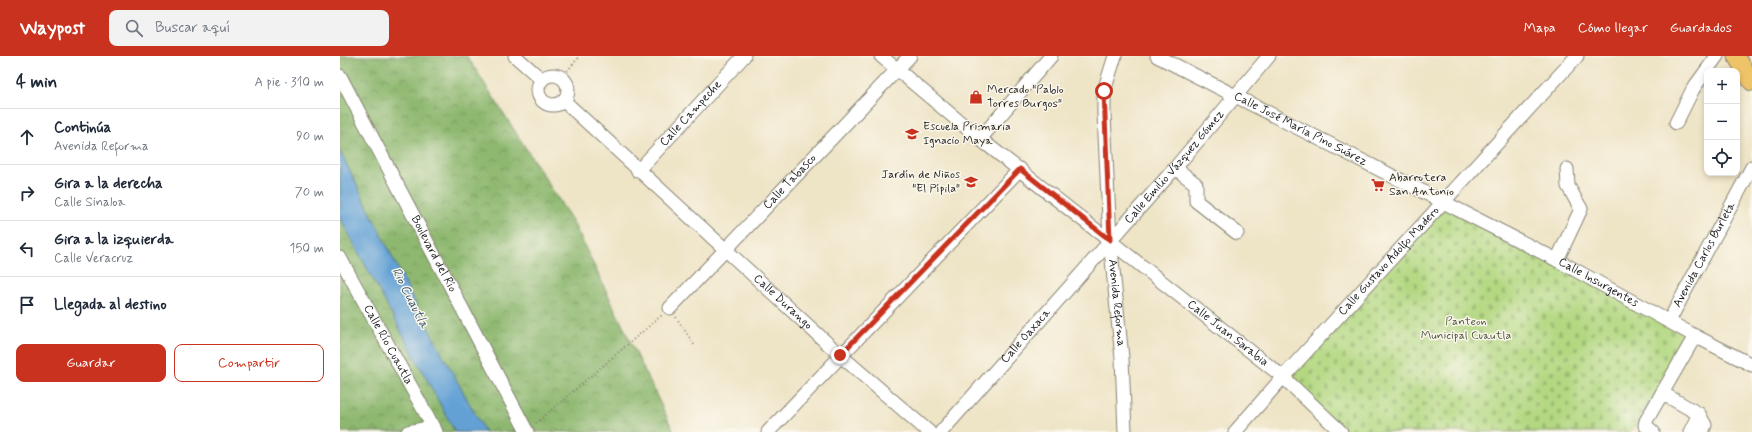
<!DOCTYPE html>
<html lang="es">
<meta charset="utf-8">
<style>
body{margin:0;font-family:Mynerve,sans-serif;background:#f2f2f3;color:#1f2937}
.controls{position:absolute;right:12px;top:12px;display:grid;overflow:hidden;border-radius:8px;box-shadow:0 2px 6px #0003}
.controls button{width:36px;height:36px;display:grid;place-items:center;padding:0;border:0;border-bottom:1px solid #e0e1e3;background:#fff;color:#1f2937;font:20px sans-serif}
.stop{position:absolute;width:12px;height:12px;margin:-9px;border:3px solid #c8321e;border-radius:50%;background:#fff}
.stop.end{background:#c8321e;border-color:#fff;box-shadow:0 1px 4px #0008}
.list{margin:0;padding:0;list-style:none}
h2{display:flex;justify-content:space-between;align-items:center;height:52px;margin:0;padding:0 16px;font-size:17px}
h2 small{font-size:13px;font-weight:400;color:#747a83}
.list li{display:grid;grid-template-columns:26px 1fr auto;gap:12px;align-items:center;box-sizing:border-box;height:56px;padding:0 16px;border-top:1px solid #e0e1e3}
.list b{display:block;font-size:15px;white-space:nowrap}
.list p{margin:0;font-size:13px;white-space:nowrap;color:#747a83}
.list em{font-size:13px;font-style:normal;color:#747a83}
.actions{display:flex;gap:8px;padding:12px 16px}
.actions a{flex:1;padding:9px 0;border:1px solid #c8321e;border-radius:8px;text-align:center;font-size:14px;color:#c8321e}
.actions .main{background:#c8321e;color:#fff}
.icon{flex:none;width:22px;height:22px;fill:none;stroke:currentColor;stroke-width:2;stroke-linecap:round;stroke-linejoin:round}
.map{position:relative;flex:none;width:1412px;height:376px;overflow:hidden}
header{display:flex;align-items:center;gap:24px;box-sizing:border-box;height:56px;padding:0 20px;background:#c8321e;color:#fff}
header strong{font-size:19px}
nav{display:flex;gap:22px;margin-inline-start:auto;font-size:14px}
.search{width:280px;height:36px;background:#f2f2f3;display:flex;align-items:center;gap:10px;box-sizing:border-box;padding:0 14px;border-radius:8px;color:#747a83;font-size:15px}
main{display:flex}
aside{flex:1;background:#fff}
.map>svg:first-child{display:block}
.forest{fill:url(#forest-crowns);stroke:#556a46}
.cemetery{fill:url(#cemetery-stones);stroke:#687a4e}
.water{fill:#64a1d5;stroke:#405e78}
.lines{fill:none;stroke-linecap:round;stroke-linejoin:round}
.minor-casing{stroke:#858071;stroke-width:15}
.major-casing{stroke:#858071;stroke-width:19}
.path{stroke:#858071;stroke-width:2;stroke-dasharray:1 3;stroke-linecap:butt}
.minor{stroke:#fff;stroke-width:13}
.major{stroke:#efc469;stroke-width:17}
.route{stroke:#c8321e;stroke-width:5}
.labels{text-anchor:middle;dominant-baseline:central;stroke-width:3;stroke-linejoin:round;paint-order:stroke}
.poi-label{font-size:12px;fill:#1c1c1c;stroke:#fbf7ec;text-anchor:start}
.street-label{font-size:12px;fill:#1c1c1c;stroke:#fbf7ec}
.park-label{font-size:12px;fill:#49543a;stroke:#fbf7ec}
.water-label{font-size:13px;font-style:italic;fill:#3c586f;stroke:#fbf7ec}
</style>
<header>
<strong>Waypost</strong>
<div class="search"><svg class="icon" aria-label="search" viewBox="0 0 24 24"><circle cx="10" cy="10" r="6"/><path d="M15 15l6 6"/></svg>Buscar aquí</div>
<nav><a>Mapa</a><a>Cómo llegar</a><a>Guardados</a></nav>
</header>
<main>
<aside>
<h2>4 min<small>A pie · 310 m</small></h2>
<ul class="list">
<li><svg class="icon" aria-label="ahead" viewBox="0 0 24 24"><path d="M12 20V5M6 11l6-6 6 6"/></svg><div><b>Continúa</b><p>Avenida Reforma</p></div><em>90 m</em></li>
<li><svg class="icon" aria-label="right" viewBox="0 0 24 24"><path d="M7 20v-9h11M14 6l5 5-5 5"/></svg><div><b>Gira a la derecha</b><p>Calle Sinaloa</p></div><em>70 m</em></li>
<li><svg class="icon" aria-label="left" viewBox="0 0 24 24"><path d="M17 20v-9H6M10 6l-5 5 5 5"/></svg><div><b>Gira a la izquierda</b><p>Calle Veracruz</p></div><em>150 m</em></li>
<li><svg class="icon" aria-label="arrive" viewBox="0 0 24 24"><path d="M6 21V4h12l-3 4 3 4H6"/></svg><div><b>Llegada al destino</b></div></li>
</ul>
<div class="actions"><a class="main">Guardar</a><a>Compartir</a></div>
</aside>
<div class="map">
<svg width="1412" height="376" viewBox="0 0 1412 376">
<defs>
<pattern id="forest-crowns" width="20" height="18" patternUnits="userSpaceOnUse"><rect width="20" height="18" fill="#8eb86f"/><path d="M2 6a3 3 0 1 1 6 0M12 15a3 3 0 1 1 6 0" fill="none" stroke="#73955a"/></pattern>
<pattern id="cemetery-stones" width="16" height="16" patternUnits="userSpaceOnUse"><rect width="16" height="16" fill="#b3d881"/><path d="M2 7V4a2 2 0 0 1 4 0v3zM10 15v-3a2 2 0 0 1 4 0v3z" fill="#99b96f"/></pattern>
</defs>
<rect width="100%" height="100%" fill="#fbf7ec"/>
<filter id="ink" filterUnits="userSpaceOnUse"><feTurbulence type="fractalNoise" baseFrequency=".025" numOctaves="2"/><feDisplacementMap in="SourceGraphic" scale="8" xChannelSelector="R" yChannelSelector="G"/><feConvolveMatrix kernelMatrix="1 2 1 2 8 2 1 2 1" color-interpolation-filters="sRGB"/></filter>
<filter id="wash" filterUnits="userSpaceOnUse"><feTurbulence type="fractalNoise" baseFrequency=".012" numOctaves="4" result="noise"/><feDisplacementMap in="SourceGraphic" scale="16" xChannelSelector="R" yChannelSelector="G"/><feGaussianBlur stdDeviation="0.9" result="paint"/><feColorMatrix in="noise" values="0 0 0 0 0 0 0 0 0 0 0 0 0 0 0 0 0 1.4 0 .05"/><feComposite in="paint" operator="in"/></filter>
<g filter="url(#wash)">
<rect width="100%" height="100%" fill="#eee4c6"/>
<path class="forest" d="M0,0H127L233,166L334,376H0Z"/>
<path class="cemetery" d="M1104,146L1355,280L1290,376H1001L943,321Z"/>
<path class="water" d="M0,95L80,257L145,376H115L0,162Z"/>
</g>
<g filter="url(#ink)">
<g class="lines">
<g class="minor-casing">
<g id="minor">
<path d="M175,0L201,23"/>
<path id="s1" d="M541,0L640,83L943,321L1001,376"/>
<path id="s2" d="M775,0L764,35V58L770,184L782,302L785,376"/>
<path id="s3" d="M817,0L1217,204L1355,280L1412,309"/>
<circle cx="213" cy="34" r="15"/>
<path id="s4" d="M0,20L187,376"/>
<path id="s5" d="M224,45L500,299L589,376"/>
<path d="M1336,67L1353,33L1377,0"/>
<path d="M640,83L711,0"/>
<path d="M835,112L856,128V145L897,177"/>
<path id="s6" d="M298,115L404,0"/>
<path id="s7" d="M0,202L96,376"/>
<path d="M1217,204L1241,153L1228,130L1227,113"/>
<path id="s8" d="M330,252L570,0"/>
<path id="s9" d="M1329,265L1412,111"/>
<path d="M1322,337L1359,358L1365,369L1362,376"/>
<path d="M68,376L94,371"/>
<path d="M428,376L680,113"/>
<path id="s10" d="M601,376L835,112L929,0"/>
<path id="s11" d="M895,376L943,321L1237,0"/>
<path d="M1313,376L1305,369L1306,365L1355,280"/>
<path d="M1350,376L1359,358"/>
</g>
</g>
<g class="major-casing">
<path id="major" d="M1396,0L1412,26"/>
</g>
<path class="path" d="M222,21L240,0
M336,261L355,290
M196,367L322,259"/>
<use href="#minor" class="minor"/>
<use href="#major" class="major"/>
</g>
</g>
<g class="lines" filter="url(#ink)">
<path class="route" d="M500,299L680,113L770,184L764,35"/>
</g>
<defs>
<g id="shop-bare" transform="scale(1.08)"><path d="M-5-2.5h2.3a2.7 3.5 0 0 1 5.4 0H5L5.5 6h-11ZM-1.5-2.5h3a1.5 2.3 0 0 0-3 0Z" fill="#c8321e" stroke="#fbf7ec" stroke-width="2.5" paint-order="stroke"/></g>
<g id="school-bare" transform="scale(1.08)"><path d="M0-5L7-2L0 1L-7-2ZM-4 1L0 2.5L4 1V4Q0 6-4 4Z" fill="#c8321e" stroke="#fbf7ec" stroke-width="2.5" paint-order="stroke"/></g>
<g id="supermarket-bare" transform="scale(1.08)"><path d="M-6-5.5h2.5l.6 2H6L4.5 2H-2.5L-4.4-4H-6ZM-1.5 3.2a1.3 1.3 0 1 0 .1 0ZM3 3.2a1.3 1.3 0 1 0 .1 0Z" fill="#c8321e" stroke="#fbf7ec" stroke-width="2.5" paint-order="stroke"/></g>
</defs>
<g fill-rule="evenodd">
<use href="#shop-bare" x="636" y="41"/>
<use href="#school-bare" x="572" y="78"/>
<use href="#school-bare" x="631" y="126"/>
<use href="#supermarket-bare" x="1038" y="129"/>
</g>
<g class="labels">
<g class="poi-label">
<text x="647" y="34">Mercado "Pablo<tspan x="647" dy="14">Torres Burgos"</tspan></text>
<text x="583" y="71">Escuela Primaria<tspan x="583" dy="14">Ignacio Maya</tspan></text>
<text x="620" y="119" text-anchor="end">Jardín de Niños<tspan x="620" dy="14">"El Pípila"</tspan></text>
<text x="1049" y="122">Abarrotera<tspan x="1049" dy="14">San Antonio</tspan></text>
</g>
<g class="street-label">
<text stroke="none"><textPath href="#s6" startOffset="78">Calle Campeche</textPath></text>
<text stroke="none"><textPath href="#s3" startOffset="161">Calle José María Pino Suárez</textPath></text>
<text stroke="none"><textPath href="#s10" startOffset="353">Calle Emilio Vázquez Gómez</textPath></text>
<text stroke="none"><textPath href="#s8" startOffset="174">Calle Tabasco</textPath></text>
<text stroke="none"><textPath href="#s4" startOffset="201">Boulevard del Río</textPath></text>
<text stroke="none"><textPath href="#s9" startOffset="75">Avenida Carlos Burleta</textPath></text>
<text stroke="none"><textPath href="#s11" startOffset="230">Calle Gustavo Adolfo Madero</textPath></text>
<text stroke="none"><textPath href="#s3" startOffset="496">Calle Insurgentes</textPath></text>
<text stroke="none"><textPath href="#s5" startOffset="297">Calle Durango</textPath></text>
<text stroke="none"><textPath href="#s2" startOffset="249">Avenida Reforma</textPath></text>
<text stroke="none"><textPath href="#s1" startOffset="444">Calle Juan Sarabia</textPath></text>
<text stroke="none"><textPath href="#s10" startOffset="128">Calle Oaxaca</textPath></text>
<text stroke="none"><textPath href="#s7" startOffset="99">Calle Río Cuautla</textPath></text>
</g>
<g class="park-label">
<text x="1126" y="266">Panteon<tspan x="1126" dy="14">Municipal Cuautla</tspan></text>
</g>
<g class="water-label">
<text transform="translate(70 242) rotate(63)">Rio Cuautla</text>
</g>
</g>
</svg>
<div class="controls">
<button>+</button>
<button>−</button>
<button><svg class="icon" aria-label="locate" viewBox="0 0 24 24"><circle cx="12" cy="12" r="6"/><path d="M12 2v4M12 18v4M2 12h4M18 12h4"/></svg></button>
</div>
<div class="stop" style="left:764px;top:35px"></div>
<div class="stop end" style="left:500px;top:299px"></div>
</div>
</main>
